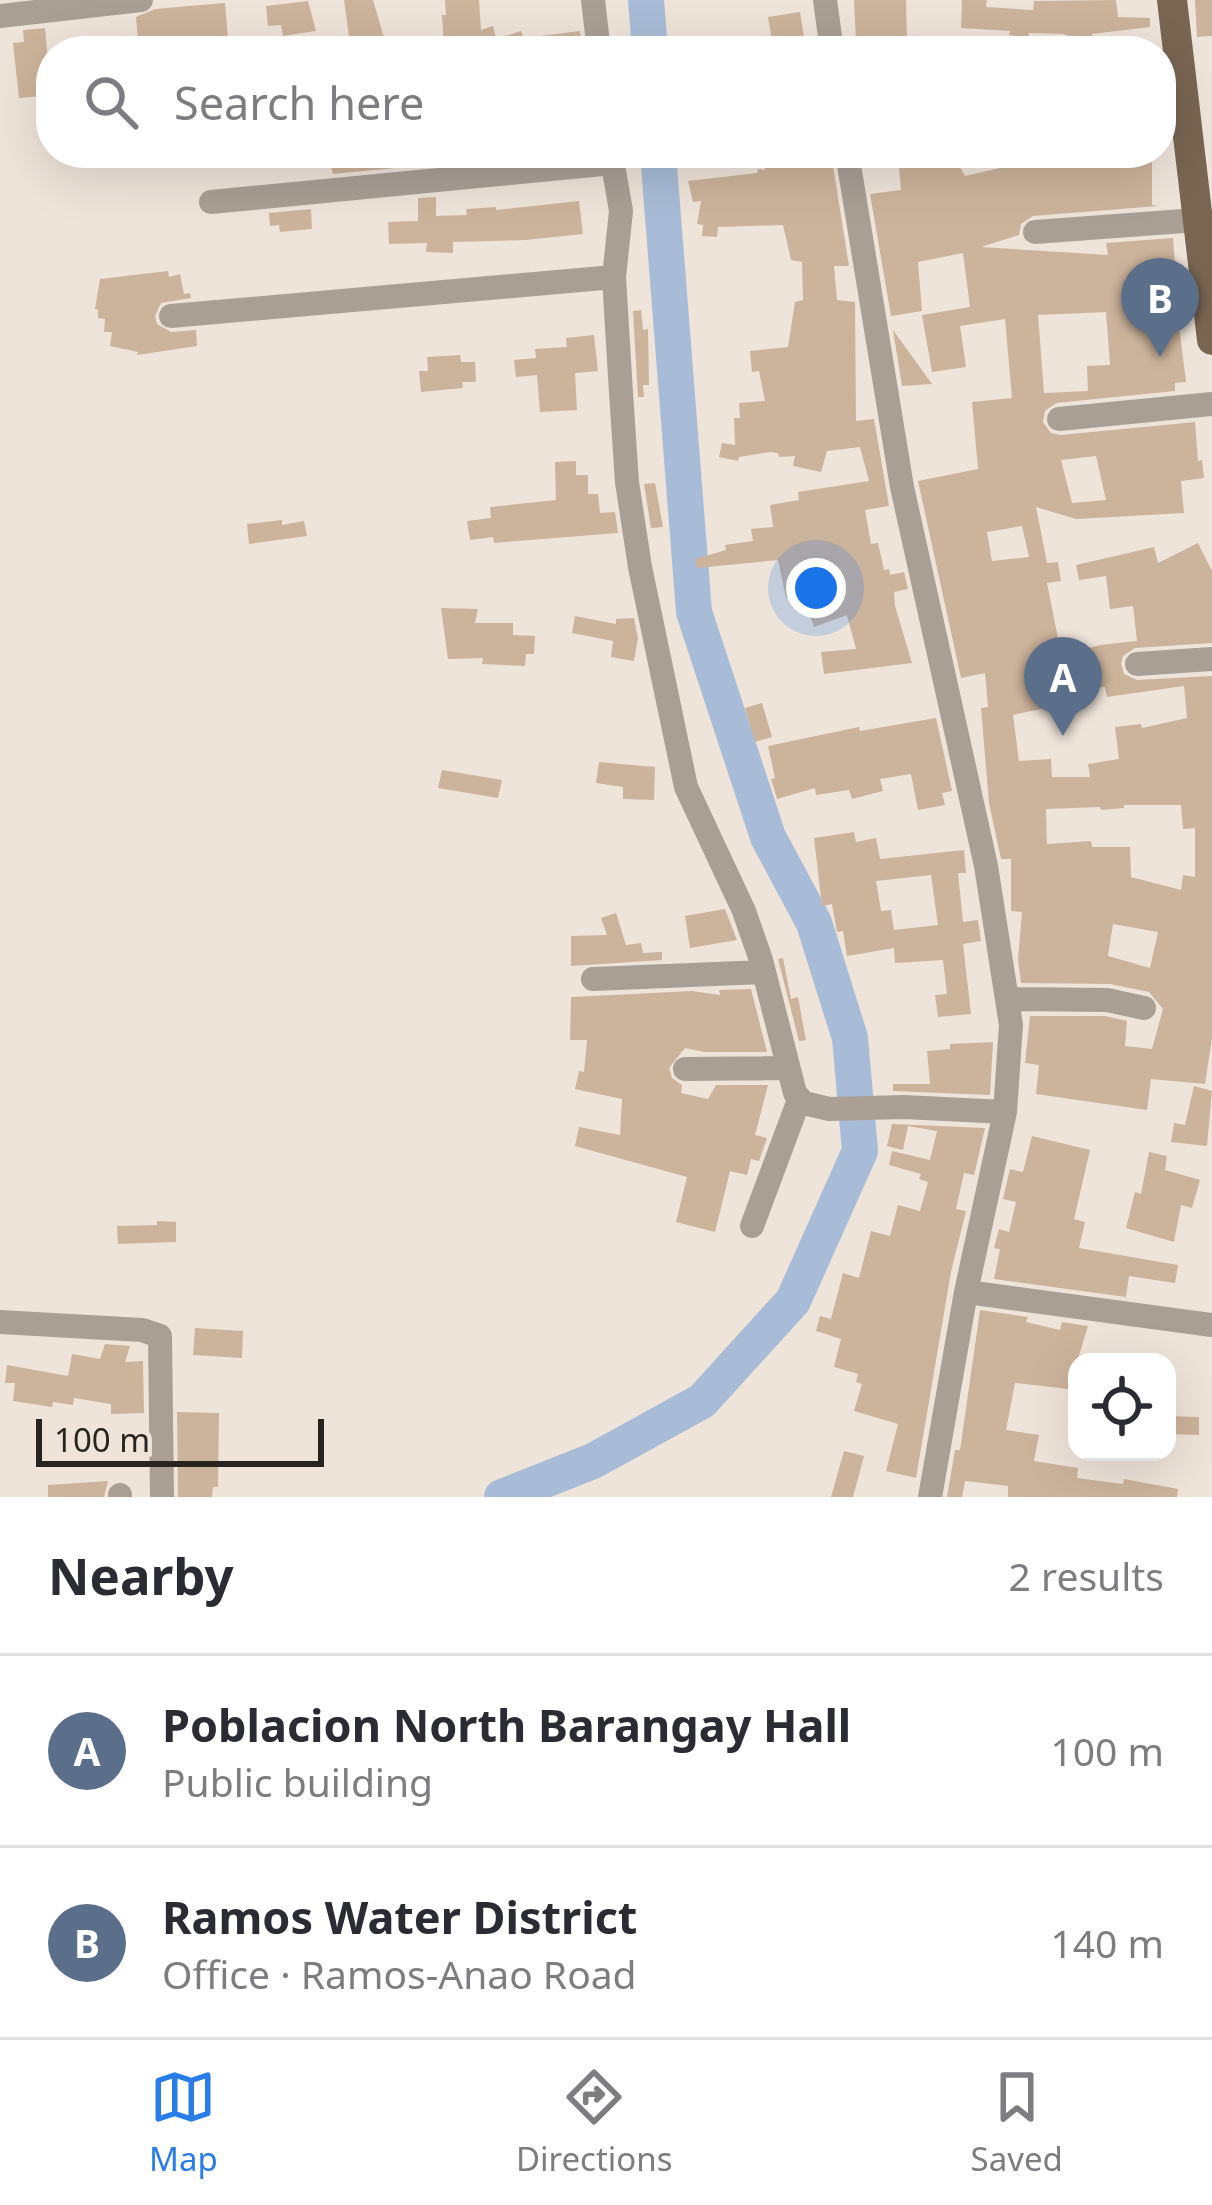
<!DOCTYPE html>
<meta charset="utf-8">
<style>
body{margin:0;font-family:"Noto Sans",sans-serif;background:#f2f2f3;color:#2b2b33}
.controls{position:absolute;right:36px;bottom:36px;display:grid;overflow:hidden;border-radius:24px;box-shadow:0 12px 48px #0002}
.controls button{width:108px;height:108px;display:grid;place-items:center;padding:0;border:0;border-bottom:3px solid #e1e1e2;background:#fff;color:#2b2b33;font:60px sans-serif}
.scale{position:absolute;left:36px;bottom:30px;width:288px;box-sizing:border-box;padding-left:12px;border:6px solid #282420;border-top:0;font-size:33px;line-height:42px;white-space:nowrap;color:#282420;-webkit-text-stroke:9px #efe4da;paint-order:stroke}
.you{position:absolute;left:816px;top:588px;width:42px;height:42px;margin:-30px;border:9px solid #fff;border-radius:50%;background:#1a73e8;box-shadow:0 0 0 18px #1a73e833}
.badge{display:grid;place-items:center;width:78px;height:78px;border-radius:50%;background:#2a7ce8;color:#fff;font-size:39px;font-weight:700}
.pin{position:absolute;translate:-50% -99px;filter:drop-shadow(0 3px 6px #0008)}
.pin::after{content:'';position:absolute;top:63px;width:42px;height:36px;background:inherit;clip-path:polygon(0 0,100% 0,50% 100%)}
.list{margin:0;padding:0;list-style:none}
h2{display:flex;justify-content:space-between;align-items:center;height:156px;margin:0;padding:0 48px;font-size:51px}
h2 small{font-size:39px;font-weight:400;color:#7c7c81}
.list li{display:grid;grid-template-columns:78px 1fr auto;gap:36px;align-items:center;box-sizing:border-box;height:192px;padding:0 48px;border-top:3px solid #e1e1e2}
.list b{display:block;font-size:45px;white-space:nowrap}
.list p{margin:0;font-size:39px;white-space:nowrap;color:#7c7c81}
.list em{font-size:39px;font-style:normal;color:#7c7c81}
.icon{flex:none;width:66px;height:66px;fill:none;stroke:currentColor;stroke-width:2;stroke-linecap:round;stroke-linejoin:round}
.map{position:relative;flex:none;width:1212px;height:1497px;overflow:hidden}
.search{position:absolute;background:#fff;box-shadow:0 12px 48px #0002;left:36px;right:36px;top:36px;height:132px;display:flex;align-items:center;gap:30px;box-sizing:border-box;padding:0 42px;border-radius:48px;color:#7c7c81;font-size:45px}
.sheet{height:540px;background:#fff}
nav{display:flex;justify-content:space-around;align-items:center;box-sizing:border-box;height:168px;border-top:3px solid #e1e1e2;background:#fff;font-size:33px;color:#7c7c81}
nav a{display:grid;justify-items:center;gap:6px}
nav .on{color:#2a7ce8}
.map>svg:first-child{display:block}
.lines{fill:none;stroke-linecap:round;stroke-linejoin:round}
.river{stroke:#a9bcd7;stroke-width:36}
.building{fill:#ccb39b;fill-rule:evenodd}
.minor{stroke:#aa9f95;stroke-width:24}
.major{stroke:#786552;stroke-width:30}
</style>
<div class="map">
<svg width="1212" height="1497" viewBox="0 0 1212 1497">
<rect width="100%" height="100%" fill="#efe4da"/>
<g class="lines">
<path class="river" d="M646,0L650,51
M502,1497L593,1461L702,1401L793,1301L860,1151L850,1038L814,923L768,837L694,612L658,153"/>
</g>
<path class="building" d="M344,0H373L388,51H351Z
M445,0H479L481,30L493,26L496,39L521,31L524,38L580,31L582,51H455L456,46L444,47L442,15H446Z
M854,0H906L907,41L856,43Z
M962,0H987L986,7L1033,10L1034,1L1116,0L1118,17L1150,18V27L1092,34L1094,51H1074L1072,37L1063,34L1029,33L1028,38L1009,35L1010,31L961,28Z
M1195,0H1212V36L1197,37Z
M308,1L316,31L283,36L281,25L268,26L266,6Z
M225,3L229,51H139L136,17L155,9Z
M800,12L804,37L772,41L768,17Z
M45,28L51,95L19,98L13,43L24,42L23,30Z
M327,153L373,158V153H436L437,164L333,174Z
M831,153L849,266H834L837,300L855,302L856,421L874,419L889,506L865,510L871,544L878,543L884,570L889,569L890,575L904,572L908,589L894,592L895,606L912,663L824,674L821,652L856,649L847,615L814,627L803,596L786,598L778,560L697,568L695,559L726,550L725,545L753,541L751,529L773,527L770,505L799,500L798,492L869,481L860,447L827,451L821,472L793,466L795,456L779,457L778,453L770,452L739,457L738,461L719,457L722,443L735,445L734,418H740L739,403L765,401L759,371L752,372L750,351L788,347L795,302L803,300L802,262L791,260L783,225L718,227L717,237L702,236L703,225L697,224L701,201L693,202L688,181L757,173L758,169L765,170L764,163Z
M996,153H1053V158L1116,153L1152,157V205L1158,206L1033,216L1021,224L1019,235L981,247L1108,255L1106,243L1173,238L1176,277L1146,280L1145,329L1179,325L1186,382L1175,383V391L1056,403L1045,411L1043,422L1051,433L1061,435L1195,422L1198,461L1202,460L1204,478L1181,481L1184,513L1076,519L1036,507L1047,563L1058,562L1061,581L1047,583L1062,658L1089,652V648L1100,645L1137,641L1133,606L1110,609L1106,576L1079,580L1076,565L1154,547L1158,563L1198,543L1212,571V643L1135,648L1123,656L1121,664L1124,674L1137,680L1212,676V1038L1205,1084L1151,1079L1147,1110L1036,1094L1039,1065L1025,1063L1030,1016H1105L1127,1021L1125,1046L1152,1049L1163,1009L1149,992L1110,984L1021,983L1018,960L1022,912L1011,911V859H1001L989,803L981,708L988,707L985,673L961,678L918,481L978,469L972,402L1012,398L1005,319L960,326L966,367L932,372L922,315L970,307L963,253L918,262L922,311L891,316L870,194L901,190L898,157L936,154L937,164L953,155L965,176L1000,168ZM1106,312L1110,365L1087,366L1088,391L1044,393L1038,315ZM1096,456L1106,500L1072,503L1061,460ZM1022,526L1029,557L992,561L987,532ZM1184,686L1187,718L1142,728L1141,724L1115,727L1119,759L1088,764L1090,777H1052L1051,759L1019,761L1013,715L1055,706L1054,696L1075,697V690L1105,687L1107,697ZM1124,805H1181L1183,829L1195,828V877L1183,875L1181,890L1131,877L1130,847H1092L1091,841L1047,844L1046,809L1100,807L1101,810L1124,808ZM1113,924L1158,932L1150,968L1108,956Z
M436,197V216L467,215L466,209L496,207V210L579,201L583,234L526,240L453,242V253L426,252L427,243L389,244L388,222L418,221V198Z
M311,209L312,229L280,232L279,225L270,226L269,213Z
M168,271L169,277L180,274L184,294L190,293L191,298L161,303L155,316L157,324L171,332L196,330L197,346L137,355L138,352L110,346L112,332H104L105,319L98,318V310L95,309L100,279Z
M641,310L643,330L648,329L649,385H643L644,397H638L633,311Z
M893,330L932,384L902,386Z
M594,335L598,371L575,373L577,410L540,412L537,375L516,377L514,360L536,358L535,349L567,347L566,338Z
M460,355L461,362H475L476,382H462L463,388L421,392L419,371H428L427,357Z
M576,461V475H588V494H598L600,513L615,512L618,533L494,543L493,537L470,540L467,521L491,518L490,507L556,500L555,462Z
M655,483L663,527L651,528L644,484Z
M282,520V525L304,521L307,536L249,544L247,524Z
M441,608L478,609L475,623H513V635L535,636L534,654H526L525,666L482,664L483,658L448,659Z
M575,616L616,624V619L634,618L638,638L634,661L611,657L613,641L572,633Z
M762,703L772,737L755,742L745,708Z
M936,718L952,791L942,793L945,805L918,810L911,774L880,779L883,791L852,799L849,790L816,795L815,788L777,799L771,779L775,778L768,746L859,727L860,731Z
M599,762L655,767L654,800L623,799V787L596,783Z
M442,770L502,780L498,798L438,788Z
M854,832L856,842L876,838L880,859L964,850L966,873H958L963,922L978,920L981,941L963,944L971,1014L938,1017L935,995L947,994L943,960L895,963L894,948L847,956L843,931L837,932L832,904L822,906L814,838ZM931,875L938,925L894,930L891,910L881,911L876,881Z
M725,909L737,940L690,948L685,916Z
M616,913L626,945L641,943L643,953L662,952V960L571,966V936L607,935L601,918Z
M783,958L791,999L798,997L806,1040L799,1041L778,959Z
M751,989L767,1052H704L685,1048L669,1068L672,1078L682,1085L681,1093L708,1099L716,1085H768L755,1135L767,1138L759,1161L751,1159L747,1175L730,1171L715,1232L676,1222L687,1177L575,1146L579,1127L620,1135L622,1099L575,1089L579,1071L584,1072L587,1040H570L571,997L692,991L720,995L719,990Z
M993,1042L990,1095L893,1091V1084H930L927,1051L950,1049V1044Z
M1194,1086L1212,1091L1207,1146L1171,1142L1174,1123L1185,1125Z
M892,1124L985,1128L974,1175L964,1173L956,1209L966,1211L951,1272L916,1478L886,1471L898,1424L854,1411L862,1384L856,1382L858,1374L834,1367L841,1339L816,1331L820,1316L831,1319L843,1273L859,1278L871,1231L890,1236L898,1205L920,1211L928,1182L919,1179L921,1174L889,1165L892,1151L930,1160L937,1131L908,1126L903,1150L887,1146Z
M1032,1136L1090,1150L1074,1219L1085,1222L1079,1248L1178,1265L1175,1283L1129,1276L1126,1297L994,1279L1000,1249L994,1248L999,1229L1009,1232L1016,1202L1003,1199L1010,1169L1023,1172Z
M1149,1152L1167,1156L1165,1170L1200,1180L1192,1208L1181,1205L1174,1242L1126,1228L1135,1192L1141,1194Z
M157,1221L176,1222V1242L118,1244L117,1226L157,1225Z
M980,1310L1028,1317L1026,1322L1060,1330L1062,1322L1088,1326L1077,1362V1390L1015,1383L1006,1430L1039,1435L1034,1461L1078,1468L1077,1478L1123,1484L1124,1479L1178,1489L1177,1497H1008V1486L965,1481L962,1497H947L955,1450H960Z
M195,1328L243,1331L242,1358L193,1355Z
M105,1344L130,1346L125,1362L143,1361L144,1413L111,1414V1404L74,1398L73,1405L53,1402L52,1407L13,1401L15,1383H5L7,1365L68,1376L72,1354L100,1359Z
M177,1412L219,1413L218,1487H213L212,1497H178Z
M1167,1416L1199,1417V1435L1167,1434Z
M844,1451L864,1456L853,1497H831Z
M108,1481L104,1497H48V1485Z"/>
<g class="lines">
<path class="minor" d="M593,0L599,51
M825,0L832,51
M0,16L141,0
M611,153L621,211L614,277L621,393L627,482L640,567L686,787L744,911L761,960L795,1093L804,1103L829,1109L904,1107L1005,1112
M847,153L902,487L986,866L1011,1025L1005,1112L966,1292
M211,202L613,163
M1035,232L1197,220
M171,316L614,277
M1059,419L1212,404
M1137,664L1212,659
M593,979L764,972
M1008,999L1107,1000L1144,1008
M685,1069L788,1068
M752,1226L799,1100
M0,1322L142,1330L160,1336L162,1497
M120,1495V1497
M930,1497L966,1292L1212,1325"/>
<path class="major" d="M1172,0L1212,340"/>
</g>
</svg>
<div class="controls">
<button><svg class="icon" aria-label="locate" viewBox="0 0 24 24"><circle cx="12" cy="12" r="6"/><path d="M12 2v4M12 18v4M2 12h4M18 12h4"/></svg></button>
</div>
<div class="scale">100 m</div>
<div class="you"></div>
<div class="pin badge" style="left:1063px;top:736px;background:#5c6f8a">A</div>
<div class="pin badge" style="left:1160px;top:357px;background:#5c6f8a">B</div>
<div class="search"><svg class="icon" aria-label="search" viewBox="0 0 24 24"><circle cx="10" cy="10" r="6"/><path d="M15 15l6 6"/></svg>Search here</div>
</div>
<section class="sheet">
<h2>Nearby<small>2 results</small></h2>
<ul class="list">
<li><span class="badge" style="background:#5c6f8a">A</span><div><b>Poblacion North Barangay Hall</b><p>Public building</p></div><em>100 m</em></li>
<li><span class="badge" style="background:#5c6f8a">B</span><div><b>Ramos Water District</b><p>Office · Ramos-Anao Road</p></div><em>140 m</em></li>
</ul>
</section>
<nav>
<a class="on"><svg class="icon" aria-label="map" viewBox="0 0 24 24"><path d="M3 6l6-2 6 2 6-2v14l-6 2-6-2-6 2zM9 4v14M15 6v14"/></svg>Map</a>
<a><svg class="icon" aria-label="directions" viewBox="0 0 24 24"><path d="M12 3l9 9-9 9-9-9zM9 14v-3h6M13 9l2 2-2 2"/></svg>Directions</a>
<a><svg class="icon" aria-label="saved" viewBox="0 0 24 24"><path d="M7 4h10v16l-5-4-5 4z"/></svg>Saved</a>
</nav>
